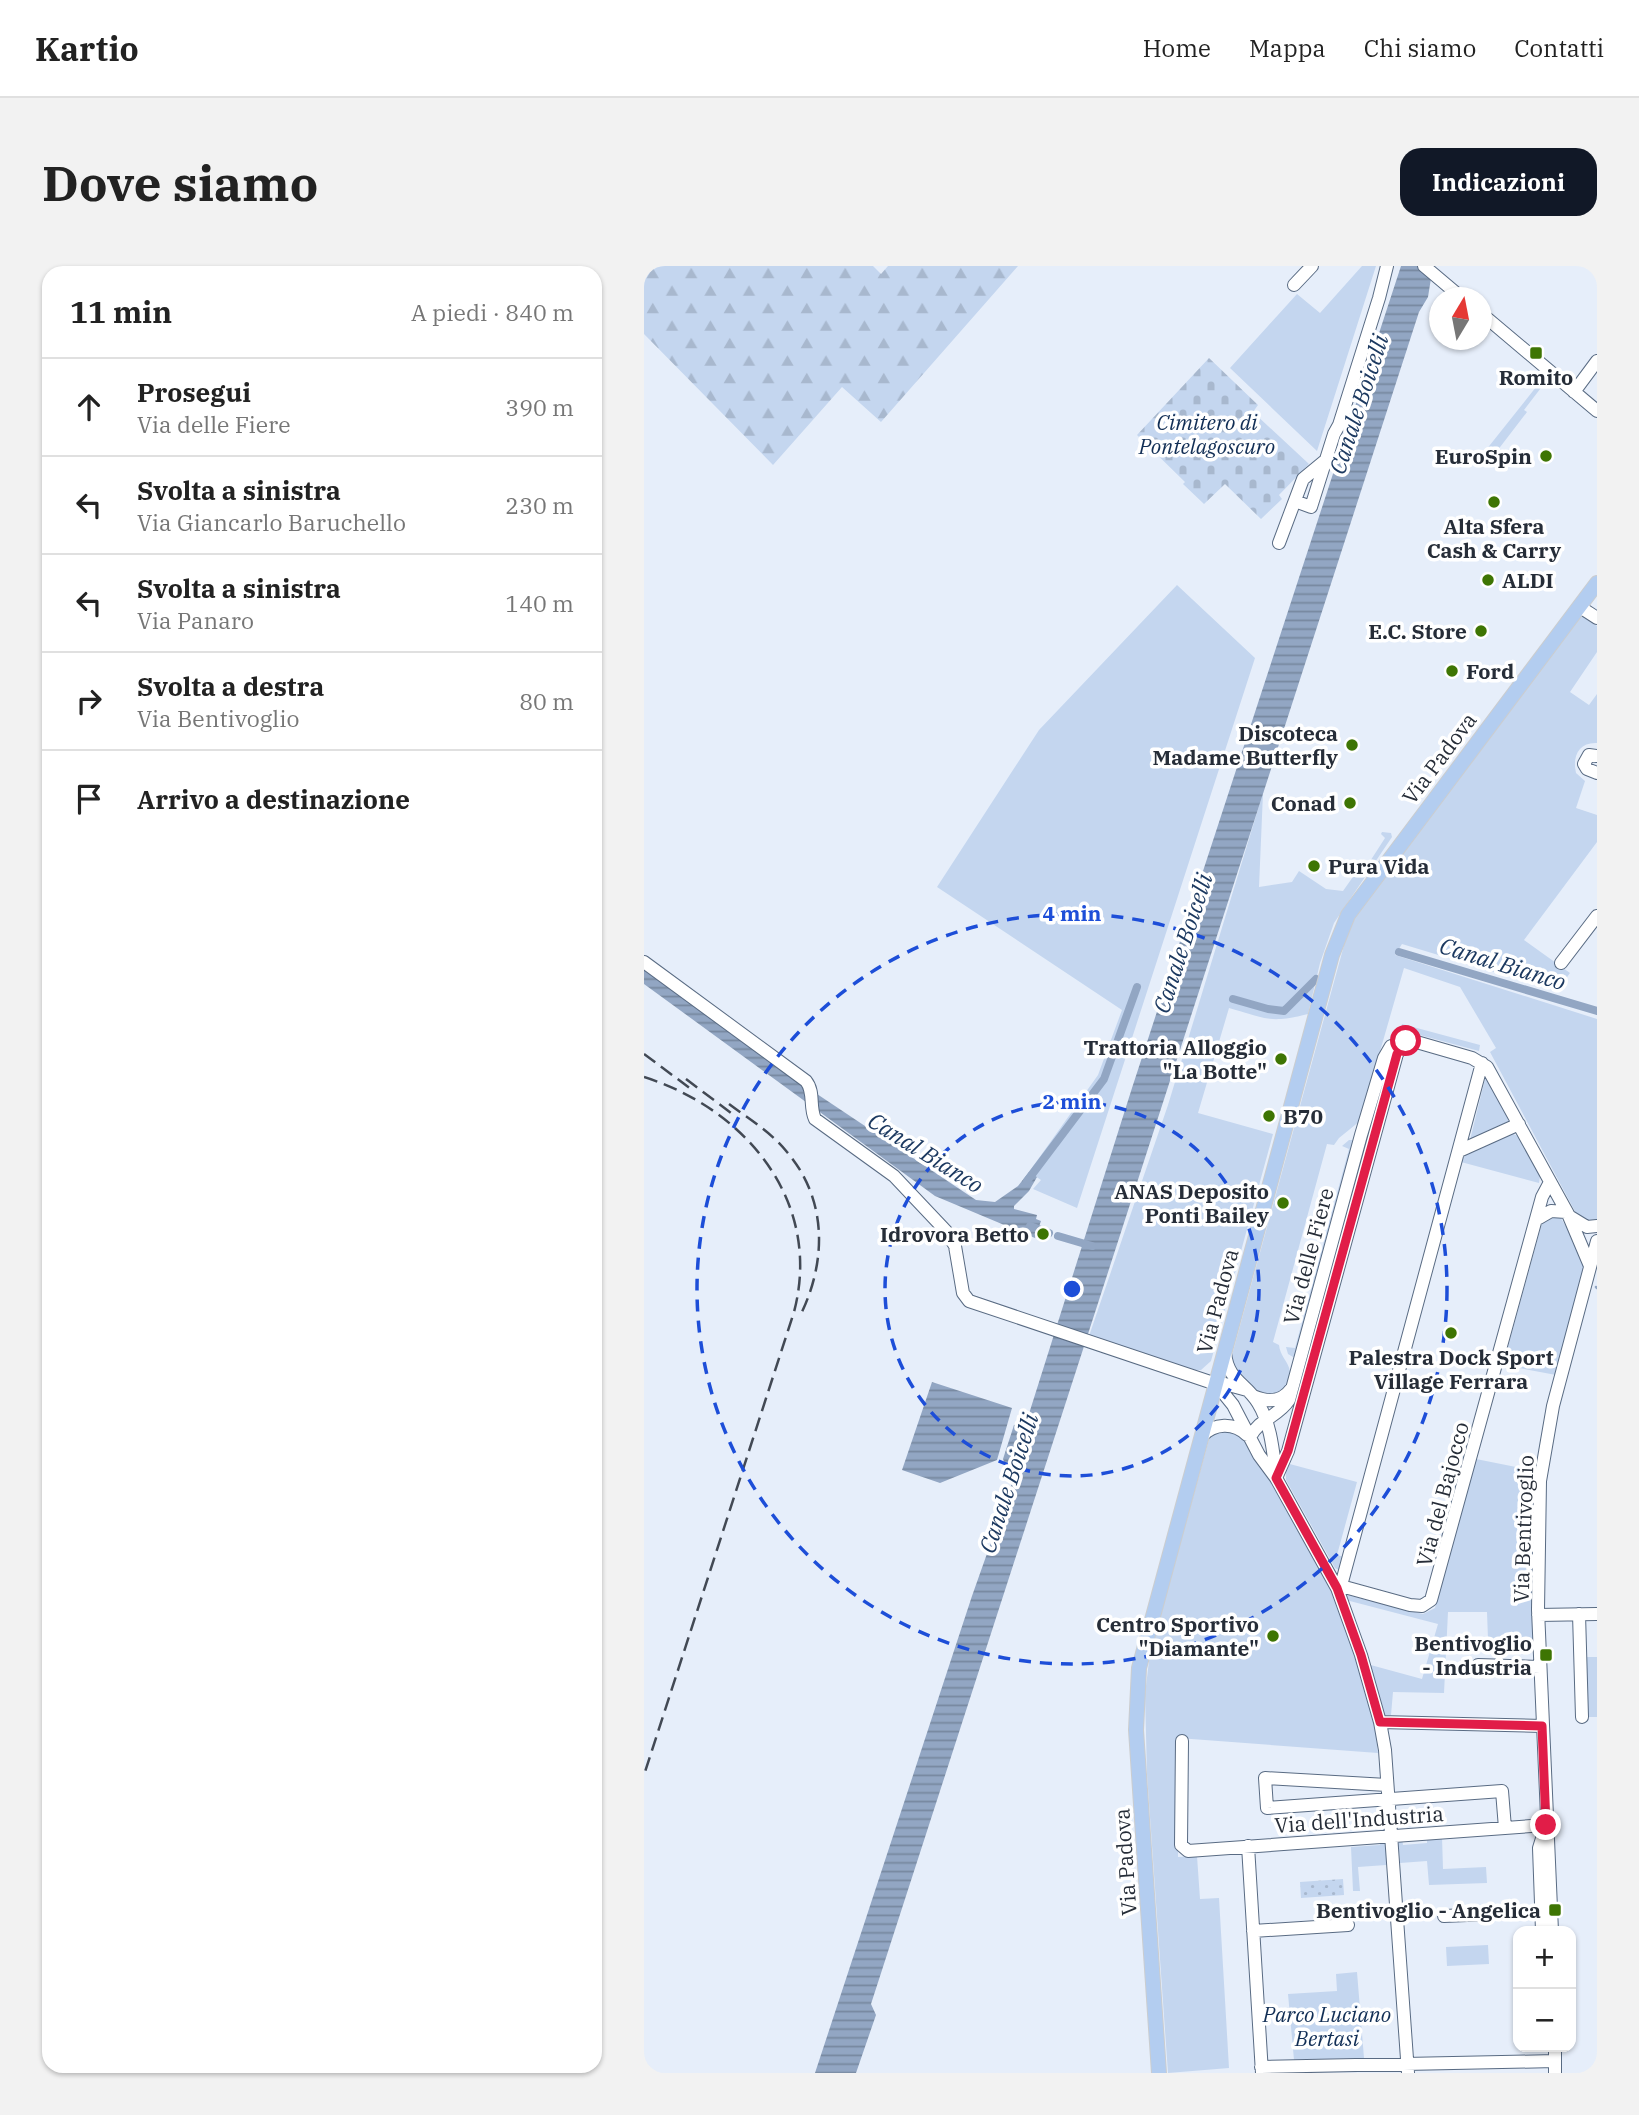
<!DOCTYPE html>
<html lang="it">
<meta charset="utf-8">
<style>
body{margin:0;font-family:"IBM Plex Serif",serif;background:#f2f2f2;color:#222}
.controls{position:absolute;right:21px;bottom:21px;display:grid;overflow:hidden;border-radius:14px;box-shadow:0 2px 5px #0004}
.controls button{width:63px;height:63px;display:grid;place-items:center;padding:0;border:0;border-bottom:2px solid #e0e0e0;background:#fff;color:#222;font:35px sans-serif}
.compass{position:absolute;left:785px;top:21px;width:63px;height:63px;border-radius:50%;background:#fff;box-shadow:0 2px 5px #0004;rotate:10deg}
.stop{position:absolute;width:21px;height:21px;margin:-16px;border:5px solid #e11d48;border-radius:50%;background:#fff}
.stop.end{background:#e11d48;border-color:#fff;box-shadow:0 2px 7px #0008}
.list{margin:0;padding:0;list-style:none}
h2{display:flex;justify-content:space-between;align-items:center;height:91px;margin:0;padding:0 28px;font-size:30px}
h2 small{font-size:23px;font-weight:400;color:#767676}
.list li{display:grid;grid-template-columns:46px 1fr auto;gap:21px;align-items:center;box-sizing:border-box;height:98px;padding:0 28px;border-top:2px solid #e0e0e0}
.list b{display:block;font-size:26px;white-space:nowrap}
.list p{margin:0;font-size:23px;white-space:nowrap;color:#767676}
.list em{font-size:23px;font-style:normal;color:#767676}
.icon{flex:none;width:38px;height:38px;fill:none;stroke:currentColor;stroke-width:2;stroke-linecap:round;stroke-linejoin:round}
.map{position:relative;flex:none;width:953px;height:1807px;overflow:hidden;border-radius:21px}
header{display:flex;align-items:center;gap:42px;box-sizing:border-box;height:98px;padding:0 35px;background:#fff;border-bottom:2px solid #e0e0e0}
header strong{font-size:33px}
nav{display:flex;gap:38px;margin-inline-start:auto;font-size:24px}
.intro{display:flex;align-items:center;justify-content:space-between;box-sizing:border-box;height:168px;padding:0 42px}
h1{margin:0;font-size:49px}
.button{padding:18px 32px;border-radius:21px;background:#111827;color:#fff;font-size:24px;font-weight:700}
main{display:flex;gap:42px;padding:0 42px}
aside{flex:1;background:#fff;border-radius:21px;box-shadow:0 2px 5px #0004}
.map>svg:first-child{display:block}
.green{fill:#c4d6ef}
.forest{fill:url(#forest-firs)}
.cemetery{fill:url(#cemetery-stones)}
.garden{fill:url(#garden-dots)}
.water{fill:url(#water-rules)}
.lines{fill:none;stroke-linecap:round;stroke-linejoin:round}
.stream{stroke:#92a6c3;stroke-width:2.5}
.canal{stroke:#92a6c3;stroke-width:8}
.minor-casing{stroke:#596b83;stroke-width:14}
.major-casing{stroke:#cbcdcf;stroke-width:16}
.minor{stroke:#fff;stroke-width:12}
.major{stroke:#b3cdf0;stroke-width:14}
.rail{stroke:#424954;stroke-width:2.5;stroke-dasharray:14 7;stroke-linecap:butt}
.route{stroke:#e11d48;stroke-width:9}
.ring{fill:none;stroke:#1d4ed8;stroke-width:3.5;stroke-dasharray:12 9}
.poi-dot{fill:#3e7503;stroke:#fff;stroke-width:2.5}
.labels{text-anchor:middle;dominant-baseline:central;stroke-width:7;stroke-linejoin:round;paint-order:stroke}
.poi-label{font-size:21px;font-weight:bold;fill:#262d38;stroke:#fff;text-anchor:end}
.park-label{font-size:21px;font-style:italic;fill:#112e55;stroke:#fff}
.street-label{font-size:21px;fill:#262d38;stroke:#fff}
.water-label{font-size:23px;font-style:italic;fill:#1c3960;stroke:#fff}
.centre{fill:#1d4ed8;stroke:#fff;stroke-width:3.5}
.ring-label{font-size:21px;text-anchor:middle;font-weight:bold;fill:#1d4ed8;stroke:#fff;stroke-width:7;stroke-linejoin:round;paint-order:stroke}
</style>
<header>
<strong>Kartio</strong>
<nav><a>Home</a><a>Mappa</a><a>Chi siamo</a><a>Contatti</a></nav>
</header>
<div class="intro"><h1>Dove siamo</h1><a class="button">Indicazioni</a></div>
<main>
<aside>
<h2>11 min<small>A piedi · 840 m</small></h2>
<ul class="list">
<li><svg class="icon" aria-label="ahead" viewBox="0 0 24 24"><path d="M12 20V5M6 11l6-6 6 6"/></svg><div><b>Prosegui</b><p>Via delle Fiere</p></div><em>390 m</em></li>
<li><svg class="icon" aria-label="left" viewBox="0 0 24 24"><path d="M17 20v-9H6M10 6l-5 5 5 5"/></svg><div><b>Svolta a sinistra</b><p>Via Giancarlo Baruchello</p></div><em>230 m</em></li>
<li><svg class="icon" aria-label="left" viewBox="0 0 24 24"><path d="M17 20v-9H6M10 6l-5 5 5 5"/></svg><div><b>Svolta a sinistra</b><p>Via Panaro</p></div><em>140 m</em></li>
<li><svg class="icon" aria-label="right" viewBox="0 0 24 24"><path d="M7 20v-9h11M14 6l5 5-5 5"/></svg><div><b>Svolta a destra</b><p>Via Bentivoglio</p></div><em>80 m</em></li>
<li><svg class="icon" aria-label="arrive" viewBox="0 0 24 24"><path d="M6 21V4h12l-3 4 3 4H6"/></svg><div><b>Arrivo a destinazione</b></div></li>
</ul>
</aside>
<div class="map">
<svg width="953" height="1807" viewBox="0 0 953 1807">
<defs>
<pattern id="forest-firs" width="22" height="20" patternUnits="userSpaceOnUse" patternTransform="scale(1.75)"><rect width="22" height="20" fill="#c4d6ef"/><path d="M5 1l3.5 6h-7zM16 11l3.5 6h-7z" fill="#a8b8ce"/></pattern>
<pattern id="cemetery-stones" width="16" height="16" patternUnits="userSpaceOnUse" patternTransform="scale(1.75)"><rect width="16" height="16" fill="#c4d6ef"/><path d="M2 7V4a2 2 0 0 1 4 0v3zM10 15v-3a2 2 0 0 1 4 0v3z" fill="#a8b8ce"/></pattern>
<pattern id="garden-dots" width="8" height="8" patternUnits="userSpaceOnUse" patternTransform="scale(1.75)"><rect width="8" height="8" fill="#c4d6ef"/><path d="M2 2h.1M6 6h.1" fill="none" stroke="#a8b8ce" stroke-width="1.8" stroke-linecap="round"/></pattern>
<pattern id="water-rules" width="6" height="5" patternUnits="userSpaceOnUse" patternTransform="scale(1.75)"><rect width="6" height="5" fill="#92a6c3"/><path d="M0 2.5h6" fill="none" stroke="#77889f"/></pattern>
</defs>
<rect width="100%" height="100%" fill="#e6eefa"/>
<path class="green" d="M718,0H732L673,185L586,102L653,28L676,47Z
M900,111L903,114L880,144L883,146L850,189L842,184Z
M533,319L611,392L433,942L389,923L397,914L385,906L454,809L478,744L293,621L395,464Z
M935,349L953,360V386L926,426L945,439L953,428V477C935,476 928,490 932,507L941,515L932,542L953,549V576L880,674L926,707L913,725L758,678L751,689L953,753V953L947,957L934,951L846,786L852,782L816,721L760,702L716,855L695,872L690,879L683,878L629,1076L635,1079C636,1090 644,1095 646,1105C651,1126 632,1128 617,1129C603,1117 589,1109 588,1089L708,650Z
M619,527L615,621L648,616L655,605L682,623L699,625L718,598L723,600L741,572L737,568L738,566L747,567L748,571L690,657L676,697L664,748C624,758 622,752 585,742L554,847L629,868L567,1095L557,1104H549L445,1070L524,839Z
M758,758L836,779L835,785L757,764Z
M841,813L845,815L864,852V856L826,874Z
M867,867L874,870L896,910L895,917L817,896C824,881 852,874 867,867Z
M705,874H709L710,877L652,1090L649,1091L644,1088L642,1081L651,1082L705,883L698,880Z
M915,949L942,994L912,1109L859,1099L898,957L905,950Z
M577,1162L602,1172L694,1337L730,1452L734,1487L534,1472V1591L553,1590L556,1633L575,1632L585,1802L524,1807L503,1508L501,1428L506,1387L567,1166Z
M832,1193L892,1205L890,1375L844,1373L843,1346H804L800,1427L749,1426L747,1449H738L723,1398L778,1413L794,1358L702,1334L701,1331L703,1329L779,1348L791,1342Z
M642,1197L713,1216L693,1289L700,1291L695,1304L691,1302L642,1214Z
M942,1391H953V1451H943Z
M798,1571L799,1603L842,1601L843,1617L785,1619L783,1595L756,1597L755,1584H751V1573L758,1572L759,1579L783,1577V1572Z
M737,1574H743L742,1599L714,1601L716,1625H709L707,1581L736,1579Z
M844,1679L845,1698L803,1700L802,1681Z
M713,1706L720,1792L650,1794L644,1728L693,1725L692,1708Z"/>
<path class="forest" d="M0,0H229L237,8L244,0H374L237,156L198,121L129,199L0,68Z"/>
<path class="cemetery" d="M565,92L614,139L609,146L665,198L635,229L638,233L617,253L581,218L560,238L539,218L541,216L493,169Z"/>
<path class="garden" d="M699,1613L700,1629L657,1632L656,1616Z"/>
<path class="water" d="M757,0H789L784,31L775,46L227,1738L232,1749L212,1807H171L328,1330L368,1217L359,1193L370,1159L383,1154L488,822Z
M0,703L173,828L332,934L351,936L374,920L385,906L393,911L385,925L370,940V943L393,949L392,953L397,955L391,972L291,930L0,718Z
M288,1116L368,1142L353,1194L296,1217L258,1204Z"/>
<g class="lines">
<path class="stream" d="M952,1021L953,1022"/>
<path class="canal" d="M755,686L953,745
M589,733L624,743L640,745L672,713
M383,915L460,813L493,721
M386,960L405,967
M414,970L448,980"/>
<g class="minor-casing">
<path id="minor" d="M780,0L818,32
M650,19L668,0
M838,48L953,145
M930,126L953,95
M651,235L667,241L690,168L695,159L735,32L743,0
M635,277L659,213L682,194
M936,341L953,352
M953,490L945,489L940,498L943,503L953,507
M0,696L162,815C171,826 165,841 171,853L250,910L302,965L311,980L319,1027L325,1035L572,1118H581L603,1124
M917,697L953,650
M815,885L875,858
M925,950L943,961L953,960
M895,952L907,945L922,946
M581,1087C584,1115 602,1117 614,1137C627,1158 629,1185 632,1208
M572,1118L589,1139L615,1189L632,1212L693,1322L717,1389L736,1456L741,1484L764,1807
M609,1130C623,1136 637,1137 647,1123
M558,1170C570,1157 590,1156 603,1169
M606,1171C616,1152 634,1151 645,1134L717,869L740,792L747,780L769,775L828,792L843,801L924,948L946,1000
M632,1212L644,1185L753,788L762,775
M697,1320L766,1339L778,1340L787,1334L898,931L906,916
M695,1327L838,797
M935,1348L938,1451
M894,1349L953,1348
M834,1399L896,1401
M736,1456L898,1460
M538,1475L537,1579L544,1585L902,1559
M743,1519L621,1512L623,1542L858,1525L861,1562
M604,1580L618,1807
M800,1650L897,1646
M609,1665L704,1659
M898,1665L895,1582L900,1566
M908,1665L894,1344L896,1215L909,1140L953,975
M911,1781V1807
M617,1801L911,1795"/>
</g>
<g class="major-casing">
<path id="major" d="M515,1807L492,1464L495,1402L688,689L704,649L953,317"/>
</g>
<use href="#minor" class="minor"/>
<use href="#major" class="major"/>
<path class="rail" d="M0,788L47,823
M0,811C102,843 179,936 150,1046L0,1509
M42,813L87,847
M85,838C105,853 127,866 143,886C183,933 183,994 157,1048"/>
</g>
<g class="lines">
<path class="route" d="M762,775L753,788L644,1185L632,1212L693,1322L717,1389L736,1456L898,1460L902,1559"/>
</g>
<g class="ring">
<circle cx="428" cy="1023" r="187"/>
<circle cx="428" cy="1023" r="375"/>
</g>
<g class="poi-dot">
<rect x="885" y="80" width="14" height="14" rx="3.5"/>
<circle cx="902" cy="190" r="7"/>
<circle cx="850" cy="236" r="7"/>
<circle cx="844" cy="314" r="7"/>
<circle cx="837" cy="365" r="7"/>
<circle cx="808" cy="405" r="7"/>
<circle cx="708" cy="479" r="7"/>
<circle cx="706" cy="537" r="7"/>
<circle cx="670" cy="600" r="7"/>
<circle cx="637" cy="793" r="7"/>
<circle cx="625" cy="850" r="7"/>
<circle cx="639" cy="937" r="7"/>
<circle cx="399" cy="968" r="7"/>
<circle cx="807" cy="1067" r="7"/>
<circle cx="629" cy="1370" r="7"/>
<rect x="895" y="1382" width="14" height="14" rx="3.5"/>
<rect x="904" y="1637" width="14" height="14" rx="3.5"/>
</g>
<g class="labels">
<g class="poi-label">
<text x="892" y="111" text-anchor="middle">Romito</text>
<text x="888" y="190">EuroSpin</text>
<text x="850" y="260" text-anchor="middle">Alta Sfera<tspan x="850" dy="24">Cash &amp; Carry</tspan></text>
<text x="858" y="314" text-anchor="start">ALDI</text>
<text x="823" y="365">E.C. Store</text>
<text x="822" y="405" text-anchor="start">Ford</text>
<text x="694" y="467">Discoteca<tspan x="694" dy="24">Madame Butterfly</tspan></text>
<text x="692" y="537">Conad</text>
<text x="684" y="600" text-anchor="start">Pura Vida</text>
<text x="623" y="781">Trattoria Alloggio<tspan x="623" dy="24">"La Botte"</tspan></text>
<text x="639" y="850" text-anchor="start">B70</text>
<text x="625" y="925">ANAS Deposito<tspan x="625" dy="24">Ponti Bailey</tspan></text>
<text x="385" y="968">Idrovora Betto</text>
<text x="807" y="1091" text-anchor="middle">Palestra Dock Sport<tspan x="807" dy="24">Village Ferrara</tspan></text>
<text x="615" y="1358">Centro Sportivo<tspan x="615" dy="24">"Diamante"</tspan></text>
<text x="888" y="1377">Bentivoglio<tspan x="888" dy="24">- Industria</tspan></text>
<text x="897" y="1644">Bentivoglio - Angelica</text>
</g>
<g class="park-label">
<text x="563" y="156">Cimitero di<tspan x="563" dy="24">Pontelagoscuro</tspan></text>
<text x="683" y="1748">Parco Luciano<tspan x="683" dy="24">Bertasi</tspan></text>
</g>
<g class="street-label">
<text transform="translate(795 492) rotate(-53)">Via Padova</text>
<text transform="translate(664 990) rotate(-75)">Via delle Fiere</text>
<text transform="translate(573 1035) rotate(-75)">Via Padova</text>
<text transform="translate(798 1228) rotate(-75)">Via del Bajocco</text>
<text transform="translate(879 1263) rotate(-88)">Via Bentivoglio</text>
<text transform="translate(715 1553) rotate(-4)">Via dell'Industria</text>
<text transform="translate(481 1596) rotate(-94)">Via Padova</text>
</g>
<g class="water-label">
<text transform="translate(714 138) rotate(-72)">Canale Boicelli</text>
<text transform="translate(538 677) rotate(-72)">Canale Boicelli</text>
<text transform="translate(859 697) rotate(17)">Canal Bianco</text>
<text transform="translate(282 886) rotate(32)">Canal Bianco</text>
<text transform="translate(364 1217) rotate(-72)">Canale Boicelli</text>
</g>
</g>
<circle cx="428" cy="1023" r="10" class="centre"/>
<g class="ring-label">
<text x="428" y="655">4 min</text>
<text x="428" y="843">2 min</text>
</g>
</svg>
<div class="controls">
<button>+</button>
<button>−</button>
</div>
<svg class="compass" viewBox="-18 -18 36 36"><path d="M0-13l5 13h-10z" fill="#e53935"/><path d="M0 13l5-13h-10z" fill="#767676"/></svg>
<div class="stop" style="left:762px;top:775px"></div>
<div class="stop end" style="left:902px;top:1559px"></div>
</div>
</main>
